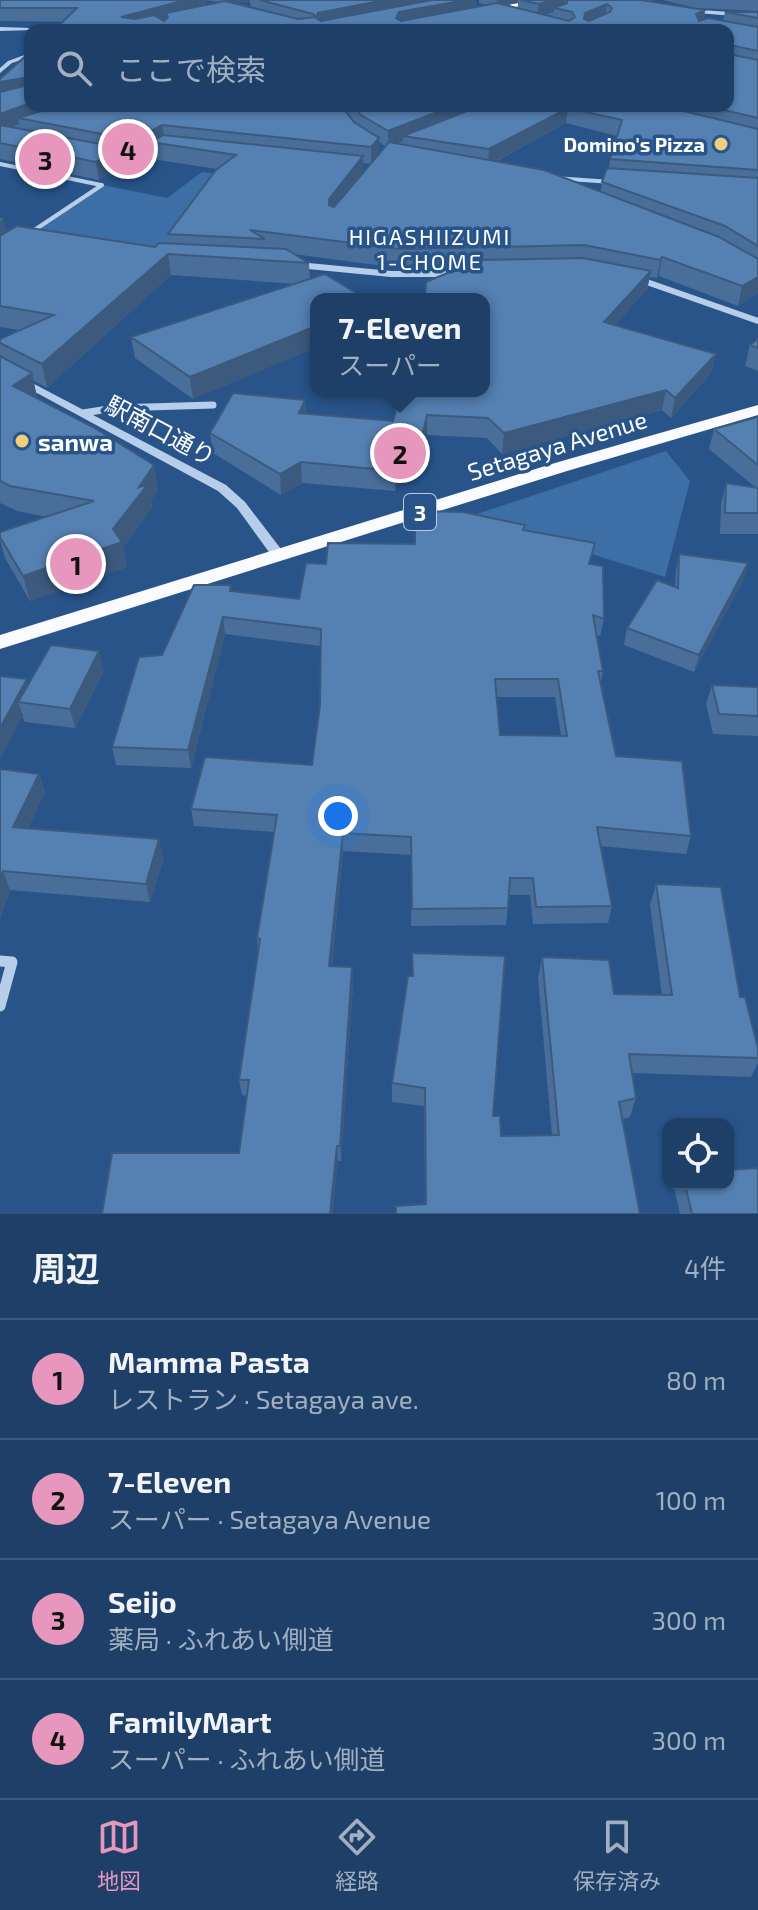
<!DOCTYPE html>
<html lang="ja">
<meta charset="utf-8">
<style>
body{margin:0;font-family:"Exo 2","Noto Sans JP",sans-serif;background:#26466e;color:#f1f3f6}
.controls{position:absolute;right:24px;bottom:24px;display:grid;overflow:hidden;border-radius:16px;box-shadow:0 2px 6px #0004}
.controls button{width:72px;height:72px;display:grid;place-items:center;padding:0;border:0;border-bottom:2px solid #3c587c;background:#1e3f68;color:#f1f3f6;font:40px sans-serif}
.you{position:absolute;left:338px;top:816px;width:28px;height:28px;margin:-20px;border:6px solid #fff;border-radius:50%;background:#1a73e8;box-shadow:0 0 0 12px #1a73e833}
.badge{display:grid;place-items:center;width:52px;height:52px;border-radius:50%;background:#e797bd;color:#111;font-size:26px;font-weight:700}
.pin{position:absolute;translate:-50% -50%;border:4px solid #fff;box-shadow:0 2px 8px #0006}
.popup{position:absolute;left:310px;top:293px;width:180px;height:104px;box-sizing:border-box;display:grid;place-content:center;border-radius:16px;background:#1e3f68;filter:drop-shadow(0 2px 6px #0005);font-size:26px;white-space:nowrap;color:#a1afc0}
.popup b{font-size:30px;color:#f1f3f6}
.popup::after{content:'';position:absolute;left:50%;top:100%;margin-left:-16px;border:16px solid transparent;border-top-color:#1e3f68}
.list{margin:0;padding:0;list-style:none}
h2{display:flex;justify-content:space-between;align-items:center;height:104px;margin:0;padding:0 32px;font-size:34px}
h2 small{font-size:26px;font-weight:400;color:#a1afc0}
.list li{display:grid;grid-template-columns:52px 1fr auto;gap:24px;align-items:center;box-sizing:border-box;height:120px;padding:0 32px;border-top:2px solid #3c587c}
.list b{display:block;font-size:30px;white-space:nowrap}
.list p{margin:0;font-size:26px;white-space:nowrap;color:#a1afc0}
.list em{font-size:26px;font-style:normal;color:#a1afc0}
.icon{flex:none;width:44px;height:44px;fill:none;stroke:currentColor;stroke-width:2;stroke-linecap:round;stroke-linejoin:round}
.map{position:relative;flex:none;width:758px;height:1214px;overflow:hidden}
.search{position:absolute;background:#1e3f68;box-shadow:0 2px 6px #0004;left:24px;right:24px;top:24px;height:88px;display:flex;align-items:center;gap:20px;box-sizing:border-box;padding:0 28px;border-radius:16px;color:#a1afc0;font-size:30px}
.sheet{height:584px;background:#1e3f68}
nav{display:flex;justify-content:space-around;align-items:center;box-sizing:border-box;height:112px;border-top:2px solid #3c587c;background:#1e3f68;font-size:22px;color:#a1afc0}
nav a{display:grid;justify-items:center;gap:4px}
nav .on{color:#e797bd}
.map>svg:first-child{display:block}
.green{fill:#3d6ea6}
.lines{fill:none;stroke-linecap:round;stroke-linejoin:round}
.minor-far3{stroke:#b6cee9;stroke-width:4}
.minor-far2{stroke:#b6cee9;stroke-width:6}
.minor-far1{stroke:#b6cee9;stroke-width:7}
.minor{stroke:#b6cee9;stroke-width:11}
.tertiary{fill:#b6cee9;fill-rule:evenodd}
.primary{fill:#f9fbfe;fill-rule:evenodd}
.rail-casing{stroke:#fff;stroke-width:4}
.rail{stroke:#28548a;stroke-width:3;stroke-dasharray:8;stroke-linecap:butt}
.wall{fill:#496e99;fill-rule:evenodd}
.shaded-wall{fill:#3c5a7d}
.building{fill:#5580b2;stroke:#3c5a7d;stroke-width:2;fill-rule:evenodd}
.poi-dot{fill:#f1ce7c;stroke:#28548a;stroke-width:3}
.labels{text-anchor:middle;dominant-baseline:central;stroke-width:7;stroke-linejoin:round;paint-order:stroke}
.far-poi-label{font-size:20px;font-weight:bold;fill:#fff;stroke:#28548a;text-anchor:end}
.far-neighbourhood-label{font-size:22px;letter-spacing:2px;fill:#fff;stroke:#28548a}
.shield{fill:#28548a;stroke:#beccdc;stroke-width:2}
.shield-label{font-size:22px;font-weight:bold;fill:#fff}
.street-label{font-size:24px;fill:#fff;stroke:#28548a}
.poi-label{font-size:24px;font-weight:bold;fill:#fff;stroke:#28548a;text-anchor:start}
</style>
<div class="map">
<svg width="758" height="1214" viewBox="0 0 758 1214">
<rect width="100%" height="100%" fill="#28548a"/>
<path class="green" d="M202,172L225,175L166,258L23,236L102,185L167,198Z
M666,451L690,481L665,577L471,516Z"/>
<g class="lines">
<path class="minor-far3" d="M113,157L138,162L160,149
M0,164L101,185
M554,178L612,182
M30,233L102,185"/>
<path class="minor-far2" d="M26,235L33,231
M298,265L391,274H452
M641,280L758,321"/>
<path class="minor-far1" d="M83,413L115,408L213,405"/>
<path class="minor" d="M0,961L12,962L0,1006"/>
<path class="tertiary" d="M687,9L758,14V18L685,12Z
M0,27L30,28L33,30L0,31Z
M30,53V57L12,63L0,73V68L8,61Z
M0,366L226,485L245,502L284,553L286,556L284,559H274L237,508L218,491L0,373Z"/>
<path class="primary" d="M758,405V415L567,471L0,649V635L555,463Z"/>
<g class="rail-casing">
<path id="rail" d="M487,10L542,0"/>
</g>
<use href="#rail" class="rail"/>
</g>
<path class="wall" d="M0,0H476V7L487,5L479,3V0H652V2L705,10L704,19L723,21L725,12H758V293L738,306L659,276L657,278L650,277L647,289L615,325L716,354L711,373L671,418L662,410L502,454L487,438L427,435L417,474L399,473L395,491L302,483L281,495L213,453L210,433L305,400L306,413L393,421L484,391L463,266L399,268L293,254L309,263L310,279L193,399L135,358L131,337L296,284L171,275L47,388L33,380L37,397L36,398L154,465L158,490L151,500L152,508L123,548L127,567L30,601L5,558L0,540V532L47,517L17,511L0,503V339L19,330L0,327V218H3L6,232L155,247L169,243L168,234L217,169L152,159L151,148L136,157L122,154L124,164L99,180L0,159V79L30,52V106H728V30L0,21ZM205,0L217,2L206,5ZM250,2L251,7L235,3ZM518,3V8L506,5ZM566,123L617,136L610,159L609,168L602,182L601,192L495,162ZM379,142L385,146L379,153ZM363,163L370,164L363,173Z
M663,0H758V11L696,8Z
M758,339V371L745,366L750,345Z
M758,417V534H720L721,504L726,483L755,487L709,449L714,429Z
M525,530L591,565L604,619L600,636L597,635L603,671L601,683L616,756L691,836L686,854L600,846L612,906L608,923L533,924L530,895H509L506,925L411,926V855L343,851L332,966L352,967L353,984L341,1161L239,1153L247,1096L242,1095L239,1080L258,950L257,938L274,832L194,826L191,809L312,765L320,705L321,646L225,634L191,768L116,765L112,747L162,655L232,591L299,599L326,564L414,544ZM496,697H555L561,736L500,735Z
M679,554L748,563L744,579L694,672L624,645L627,628L675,587L676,570Z
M104,670L75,728L25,722L0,676L29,684Z
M712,685L758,687V736L713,734L706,704Z
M0,769L39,774L45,792L28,828L164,858L150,902L10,890L0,919Z
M656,884L740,997L758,1048V1063L751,1077L632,1073L636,1098L630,1117L623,1119L640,1214H396V1206L425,1204L424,1106L392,1102V1083L412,976V953L493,1116L501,1136H552L538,978L542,957L614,994L662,995L650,905Z
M676,1184H685L758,1214H680L674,1187Z"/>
<path class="shaded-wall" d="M186,0H205L206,8L166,13L167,19L123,30L121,17Z
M226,0H250V2L226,4Z
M385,0H452L319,26L316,18L318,13Z
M466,0H476L475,11L399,26L396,18L399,12Z
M497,0H518V3L496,7Z
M552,0H565V9L554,8V12L537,17L539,4Z
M607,4L605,18L583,27L585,13Z
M705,10L703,23L694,28L696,14Z
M28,77L30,89L0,98V82Z
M30,103V106H74L18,118L19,124L0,132V114Z
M453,106H492L403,136V141L388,147V131Z
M568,108L566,123L488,165L489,149Z
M162,125L165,141L150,142L151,148L136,157L134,140Z
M379,138V154L371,164V147Z
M121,148L124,164L99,180L96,162Z
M363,156V173L330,217L329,199Z
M3,218L8,239L0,247V221Z
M168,254L171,275L47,388L42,364Z
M662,257L659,276L657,278L660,260Z
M651,271L647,289L601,341L604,322Z
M758,277V293L738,306L742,286Z
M316,326V348L193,399L190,377Z
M716,354L711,373L671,418L675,398Z
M32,373L37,397L19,410L13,386Z
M666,390L662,410L502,454L504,433Z
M305,400L306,420L299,413Z
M427,415V435L417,474L418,454Z
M399,452V473L395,491V471Z
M301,462L302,483L281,495L280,474Z
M154,465L158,490L151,500L152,508L123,548L127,567L30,601L23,576L113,529L139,487Z
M748,563L744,579L694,672L699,655Z
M223,617L225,634L191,768L188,750Z
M99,651L104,670L75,728L70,709Z
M27,679L33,698L18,702L23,716L0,759V728Z
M39,774L45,792L20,845L13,827Z
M343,833V851L330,983L329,966Z
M159,839L164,858L150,902L146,884Z
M3,871L10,890L0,919V879Z
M352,967L353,984L341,1161L340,1146Z
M337,1146L338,1161L333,1214H330Z"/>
<path class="building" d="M0,0H186L121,17L135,19L154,15L164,21L168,17L166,13L225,1L298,19L316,17L313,14L260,0H385L318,13L316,18L321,21L432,0H466L399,12L396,18L401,21L497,3L569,21L575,17L572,12L554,8L567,3V0H641L705,10L696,14L699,21L708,18L758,27V51L730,45L728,48V30H54L77,8H0ZM607,4L612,8L610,12L589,21L584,19L585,13Z
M521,0H552L539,4Z
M725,12H758V18Z
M30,52V79L28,77L0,82V79Z
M728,52L729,54L758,60V118L707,106H728Z
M30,83V103L0,114V92L29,85Z
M58,106H341L354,122L379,138L371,147L162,125L134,140L18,118Z
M354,106H453L388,131L361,115Z
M480,106H663L758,129V170L610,159L622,120L568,108L489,149L403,136Z
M0,125L121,148L96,162L0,143Z
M163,135L363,156L329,199V205L334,207L389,142L544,170L719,237L758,259V277L742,286L662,257L660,260L584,245L399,249L250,230L265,239L168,234L216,170L236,155L150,142Z
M607,168L758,178V246L725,226L602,182Z
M17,226L155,247L159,243L286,249L309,263L168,254L42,364L0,343V339L54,315L0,306V236Z
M583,258L651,271L604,322L716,354L675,398L666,390L504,433L488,418L427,415L418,454L399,452L395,471L301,462L280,474L210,433L233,393L305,400L299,413L393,421L402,391H484V299H425L426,282L478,260Z
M325,274L366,299H316V326L190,377L131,337Z
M758,339V348L750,345Z
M0,356L32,373L13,386L93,427L154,465L139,487L148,484L113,529L122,542L23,576L0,537V532L94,501L10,486L0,481Z
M758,417V465L714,429Z
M726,483L758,488V513H725Z
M415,511L463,512L525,525L523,530L595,543L589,564L603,566L604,619L593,615L603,671H598L616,756L682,761L691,836L597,827L612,906L536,907L533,878H510L508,908L412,909L411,837L343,833L329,966L352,967L340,1146H337L330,1214H102L112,1153H239L249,1080H239L260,939L257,938L277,815L191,809L205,757L312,765L320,705L321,629L223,617L188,750L112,747L139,657L162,655L194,585H231L230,591L299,599L306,563L326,564L328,543L415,544ZM495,679H558L567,736L500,735Z
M679,554L748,563L699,655L627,628L657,580L678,588Z
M51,645L99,651L70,709L18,702Z
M0,676L27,679L0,728Z
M712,685L758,687V716L719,714Z
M0,769L39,774L13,827L159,839L146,884L3,871L0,879Z
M656,884L721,887L740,997H745L758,1048V1058L629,1054L636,1098L619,1102L640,1214H396V1206L426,1204L425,1088L392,1083L408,976H413L412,953L505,956L493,1116H500L501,1136L559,1135L542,957L609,960L614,994L672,995Z
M758,1168V1214H692L685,1184H728V1170Z"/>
<g class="poi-dot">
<circle cx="721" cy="144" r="8"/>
<circle cx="22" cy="441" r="8"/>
</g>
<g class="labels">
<g class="far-poi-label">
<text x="705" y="144">Domino's Pizza</text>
</g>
<g class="far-neighbourhood-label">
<text x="430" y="236">HIGASHIIZUMI<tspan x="430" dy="25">1-CHOME</tspan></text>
</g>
<rect class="shield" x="404" y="494" width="32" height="36" rx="6"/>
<g class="shield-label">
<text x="420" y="512">3</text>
</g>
<g class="street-label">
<text transform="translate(161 430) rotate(28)">駅南口通り</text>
<text transform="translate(557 445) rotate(-17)">Setagaya Avenue</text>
</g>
<g class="poi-label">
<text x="38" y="441">sanwa</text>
</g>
</g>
</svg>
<div class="controls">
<button><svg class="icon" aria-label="locate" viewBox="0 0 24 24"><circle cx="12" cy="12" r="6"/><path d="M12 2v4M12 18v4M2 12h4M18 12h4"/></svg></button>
</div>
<div class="you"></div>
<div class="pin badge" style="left:76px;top:564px">1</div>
<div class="pin badge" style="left:400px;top:453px">2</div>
<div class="popup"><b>7-Eleven</b>スーパー</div>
<div class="pin badge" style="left:45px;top:159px">3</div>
<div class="pin badge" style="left:128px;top:149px">4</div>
<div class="search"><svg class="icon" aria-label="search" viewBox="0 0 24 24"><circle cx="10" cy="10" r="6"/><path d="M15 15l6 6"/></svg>ここで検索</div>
</div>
<section class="sheet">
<h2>周辺<small>4件</small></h2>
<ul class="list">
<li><span class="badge">1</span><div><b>Mamma Pasta</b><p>レストラン · Setagaya ave.</p></div><em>80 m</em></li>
<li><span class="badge">2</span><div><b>7-Eleven</b><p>スーパー · Setagaya Avenue</p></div><em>100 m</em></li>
<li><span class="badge">3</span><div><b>Seijo</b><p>薬局 · ふれあい側道</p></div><em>300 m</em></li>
<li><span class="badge">4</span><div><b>FamilyMart</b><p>スーパー · ふれあい側道</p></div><em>300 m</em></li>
</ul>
</section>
<nav>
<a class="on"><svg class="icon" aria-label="map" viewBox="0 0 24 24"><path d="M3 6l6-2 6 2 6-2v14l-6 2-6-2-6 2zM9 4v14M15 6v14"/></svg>地図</a>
<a><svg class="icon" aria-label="directions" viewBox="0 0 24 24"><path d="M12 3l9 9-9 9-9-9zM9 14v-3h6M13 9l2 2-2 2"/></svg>経路</a>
<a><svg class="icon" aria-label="saved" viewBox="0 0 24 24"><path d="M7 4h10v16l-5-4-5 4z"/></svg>保存済み</a>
</nav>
